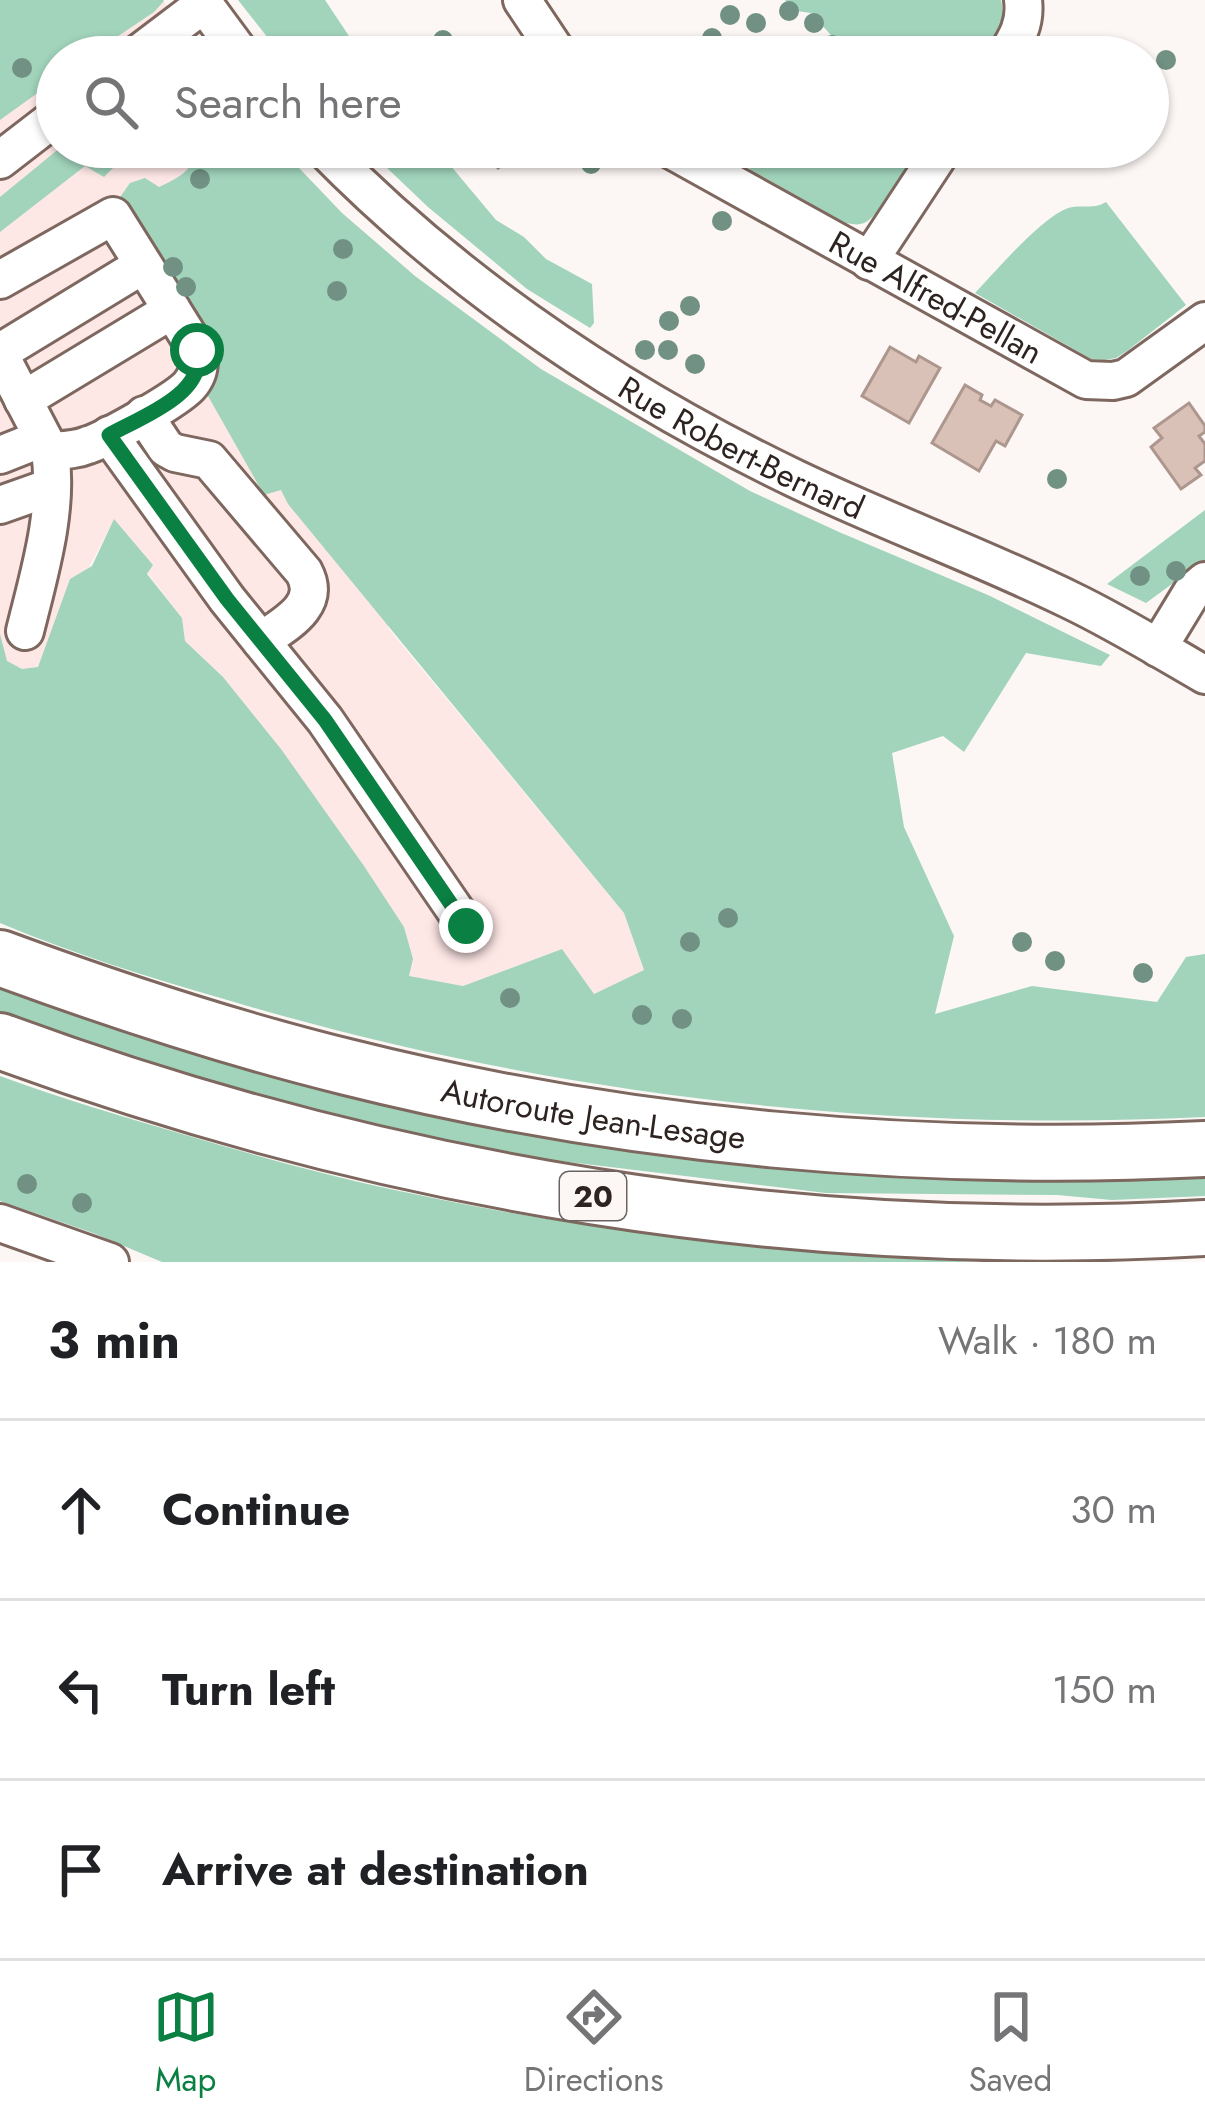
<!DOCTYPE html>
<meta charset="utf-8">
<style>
body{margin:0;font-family:Jost,sans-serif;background:#f2f2f2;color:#202124}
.stop{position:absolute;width:36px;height:36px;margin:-27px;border:9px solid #0b8043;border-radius:50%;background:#fff}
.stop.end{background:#0b8043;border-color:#fff;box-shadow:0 3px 12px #0008}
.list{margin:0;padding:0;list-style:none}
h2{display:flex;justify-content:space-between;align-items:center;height:156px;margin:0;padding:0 48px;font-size:51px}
h2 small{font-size:39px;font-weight:400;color:#757577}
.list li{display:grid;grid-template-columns:78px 1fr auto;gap:36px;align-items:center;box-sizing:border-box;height:180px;padding:0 48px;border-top:3px solid #e0e0e0}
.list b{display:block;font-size:45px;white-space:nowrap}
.list em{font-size:39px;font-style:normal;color:#757577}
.icon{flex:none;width:66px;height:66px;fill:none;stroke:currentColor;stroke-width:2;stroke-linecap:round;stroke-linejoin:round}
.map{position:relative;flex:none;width:1205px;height:1262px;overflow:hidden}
.search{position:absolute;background:#fff;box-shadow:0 3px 9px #0004;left:36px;right:36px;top:36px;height:132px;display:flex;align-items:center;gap:30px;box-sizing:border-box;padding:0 42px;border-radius:66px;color:#757577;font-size:45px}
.sheet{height:696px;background:#fff}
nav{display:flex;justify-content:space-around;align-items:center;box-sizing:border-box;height:168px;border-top:3px solid #e0e0e0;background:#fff;font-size:33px;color:#757577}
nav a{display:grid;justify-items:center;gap:6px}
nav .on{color:#0b8043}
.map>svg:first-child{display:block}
.commercial{fill:#fee8e6}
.green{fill:#a1d4bb}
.building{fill:#d9c1b7;stroke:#ad968d;stroke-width:3}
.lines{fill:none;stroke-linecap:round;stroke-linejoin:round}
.minor-casing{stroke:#7d675e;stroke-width:42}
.highway-casing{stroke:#7d675e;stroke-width:60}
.minor{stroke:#fff;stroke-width:36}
.highway{stroke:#fff;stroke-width:54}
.tree{fill:#719184}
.route{stroke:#0b8043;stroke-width:15}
.labels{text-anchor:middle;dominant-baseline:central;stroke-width:9;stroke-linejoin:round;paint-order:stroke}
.shield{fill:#fcf7f5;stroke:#6b6360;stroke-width:3}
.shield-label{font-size:30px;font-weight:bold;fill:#2d2320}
.street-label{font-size:33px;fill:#2d2320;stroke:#fcf7f5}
</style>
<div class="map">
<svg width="1205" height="1262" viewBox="0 0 1205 1262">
<rect width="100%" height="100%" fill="#fcf7f5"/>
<path class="commercial" d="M7,0H163L204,57H57V147H279L342,213L415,276L388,628L624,913L644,970L594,994L562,949L463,986L408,976L281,749L223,677L185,641L182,618L111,525L38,667L0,674V5Z"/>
<path class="green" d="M0,0H163L164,1L154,12L87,57H57V79L0,120Z
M238,0H325L363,57H283Z
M785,0H1001C1007,23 993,38 980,57H830L839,44L811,13L797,11Z
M61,147H134L104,177L85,166L0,232V197Z
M189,147H279L342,213L415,276L541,369L750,491L839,532L988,595L1110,655L1101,666L1026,653L964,752L943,736L892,753L904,827L954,936L935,1014L1032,986L1157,1002L1186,957L1205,954V1117C875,1133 541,1094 224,999C148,977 73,954 0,923V634L7,661L22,669L38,667L70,579L92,566L114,519L153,565L147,574L182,618L185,641L223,677L281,749L364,866L404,927L413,959L409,976L463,986L562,949L594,994L644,970L624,913L288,504L281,490L264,495L208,396L203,372L118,200L130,183L145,178L159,187C176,179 194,171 196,150Z
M365,147H435L496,220L524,237L546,259L592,284L594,323L590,328L527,289L428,207Z
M765,147H920C909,163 881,214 866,222C858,226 854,224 846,223L749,169Z
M1106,202L1186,305L1127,351L1116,358L1104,360L1091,359L975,293C996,271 1041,218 1068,208C1082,204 1093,210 1106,202Z
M1205,510V560L1146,603L1107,584Z
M0,983L239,1062L1205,1171V1196L1112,1200L1057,1195L826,1193L494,1153L204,1087L0,1017Z
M0,1076C59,1098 121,1116 182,1134C260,1157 339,1179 419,1195C603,1234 790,1253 977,1262H162L93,1233L0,1201Z"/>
<path class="building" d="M483,147H529L498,168Z
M890,347L916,362L919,356L940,368L909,423L862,396Z
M965,385L982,395L980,400L991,406L995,400L1022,415L1005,446L996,441L979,471L932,443Z
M1189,403L1205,426V432L1199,436L1205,444V461L1195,468L1201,475L1181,489L1151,447L1162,438L1154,428Z"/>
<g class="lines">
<g class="minor-casing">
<g id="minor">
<path d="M201,0L243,57"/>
<path d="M522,0L560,57"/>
<path d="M134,57L204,4"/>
<path d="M1005,57C1017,38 1026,23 1023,0"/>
<path id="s1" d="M322,147C458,286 621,395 796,479C886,522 980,556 1070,600C1116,622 1160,649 1205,675"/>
<path id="s2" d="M666,147L1086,380L1113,381L1126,378L1205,321"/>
<path d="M0,160L57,116"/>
<path d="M869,261L944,147"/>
<path d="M0,280L113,216L197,350C201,364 198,376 189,386C176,400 107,439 88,445C76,450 63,450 50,451"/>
<path d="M0,352L143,265"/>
<path d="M0,355L50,451C59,510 39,574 25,631"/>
<path d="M23,400L172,310"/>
<path d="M144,415L166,448L175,453L209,460L304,572C322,606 285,624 261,641"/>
<path d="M109,435L227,599L325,720L466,926"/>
<path d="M0,455L43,438"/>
<path d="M0,505L51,487"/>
<path d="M1158,648L1192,592L1205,581"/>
<path d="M0,1223L110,1262"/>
</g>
</g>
<g class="highway-casing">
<g id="highway">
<path id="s3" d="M0,958C114,1000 229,1038 347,1067C626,1137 918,1163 1205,1149"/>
<path d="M0,1041C382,1182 797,1252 1205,1228"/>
</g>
</g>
<use href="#minor" class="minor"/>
<use href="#highway" class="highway"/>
</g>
<g class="tree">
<circle cx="789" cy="11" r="10"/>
<circle cx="730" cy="15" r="10"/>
<circle cx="756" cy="23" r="10"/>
<circle cx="814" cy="23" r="10"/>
<circle cx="712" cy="38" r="10"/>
<circle cx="443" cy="40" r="10"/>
<circle cx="832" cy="45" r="10"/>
<circle cx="1166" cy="60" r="10"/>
<circle cx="22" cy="68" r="10"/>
<circle cx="591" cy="164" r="10"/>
<circle cx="200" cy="179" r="10"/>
<circle cx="722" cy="221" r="10"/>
<circle cx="343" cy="249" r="10"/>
<circle cx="173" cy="267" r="10"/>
<circle cx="186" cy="287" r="10"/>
<circle cx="337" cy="291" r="10"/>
<circle cx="690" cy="306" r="10"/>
<circle cx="669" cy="321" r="10"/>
<circle cx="645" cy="350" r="10"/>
<circle cx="668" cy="350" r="10"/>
<circle cx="695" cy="364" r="10"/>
<circle cx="1057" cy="479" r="10"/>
<circle cx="1176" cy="571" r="10"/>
<circle cx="1140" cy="576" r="10"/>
<circle cx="728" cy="918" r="10"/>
<circle cx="690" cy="942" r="10"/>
<circle cx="1022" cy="942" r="10"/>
<circle cx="1055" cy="961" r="10"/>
<circle cx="1143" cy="973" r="10"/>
<circle cx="510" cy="998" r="10"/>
<circle cx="642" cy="1015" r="10"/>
<circle cx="682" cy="1019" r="10"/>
<circle cx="27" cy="1184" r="10"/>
<circle cx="82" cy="1203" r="10"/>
</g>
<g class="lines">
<path class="route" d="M197,350C208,394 139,418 109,435L227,599L325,720L466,926"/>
</g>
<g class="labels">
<rect class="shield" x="560" y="1172" width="66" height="48" rx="9"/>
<g class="shield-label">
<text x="593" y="1196">20</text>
</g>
<g class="street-label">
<text stroke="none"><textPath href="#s2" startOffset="309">Rue Alfred-Pellan</textPath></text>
<text stroke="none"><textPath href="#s1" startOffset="519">Rue Robert-Bernard</textPath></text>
<text stroke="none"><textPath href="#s3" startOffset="615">Autoroute Jean-Lesage</textPath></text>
</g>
</g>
</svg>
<div class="stop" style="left:197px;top:350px"></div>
<div class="stop end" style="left:466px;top:926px"></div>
<div class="search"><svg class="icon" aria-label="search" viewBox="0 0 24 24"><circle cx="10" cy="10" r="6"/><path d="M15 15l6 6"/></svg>Search here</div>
</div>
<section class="sheet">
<h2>3 min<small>Walk · 180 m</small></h2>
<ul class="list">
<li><svg class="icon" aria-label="ahead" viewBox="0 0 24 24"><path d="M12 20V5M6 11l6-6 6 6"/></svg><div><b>Continue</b></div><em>30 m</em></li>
<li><svg class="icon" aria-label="left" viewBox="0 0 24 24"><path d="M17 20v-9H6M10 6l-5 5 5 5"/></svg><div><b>Turn left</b></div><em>150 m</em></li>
<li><svg class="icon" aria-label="arrive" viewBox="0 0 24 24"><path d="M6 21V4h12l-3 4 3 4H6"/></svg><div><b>Arrive at destination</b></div></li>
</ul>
</section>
<nav>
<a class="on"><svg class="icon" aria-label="map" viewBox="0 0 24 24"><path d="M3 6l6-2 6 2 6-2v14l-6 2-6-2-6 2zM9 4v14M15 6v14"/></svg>Map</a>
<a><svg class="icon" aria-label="directions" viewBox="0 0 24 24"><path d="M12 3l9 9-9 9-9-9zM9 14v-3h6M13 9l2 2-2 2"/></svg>Directions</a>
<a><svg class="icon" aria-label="saved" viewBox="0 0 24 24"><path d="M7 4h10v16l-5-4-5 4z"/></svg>Saved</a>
</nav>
